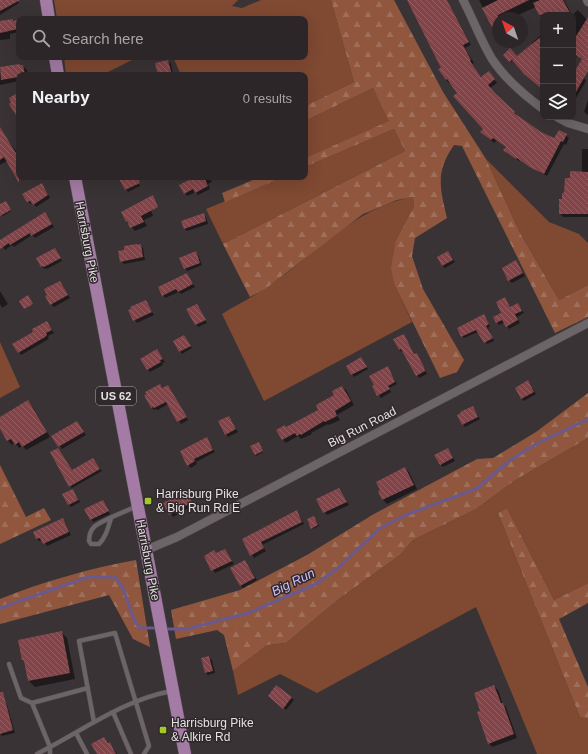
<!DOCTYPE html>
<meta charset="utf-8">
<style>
body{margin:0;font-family:Arial,sans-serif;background:#383234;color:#f1f3f6}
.controls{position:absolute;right:12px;top:12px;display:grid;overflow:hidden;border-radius:8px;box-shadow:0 4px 16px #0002}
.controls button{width:36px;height:36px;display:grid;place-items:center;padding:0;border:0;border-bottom:1px solid #484345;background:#2c2628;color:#f1f3f6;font:20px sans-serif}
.compass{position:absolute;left:492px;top:12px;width:36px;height:36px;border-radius:50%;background:#2c2628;box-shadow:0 4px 16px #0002;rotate:320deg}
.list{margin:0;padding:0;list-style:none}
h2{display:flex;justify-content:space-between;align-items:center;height:52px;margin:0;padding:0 16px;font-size:17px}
h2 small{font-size:13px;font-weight:400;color:#a6a5a8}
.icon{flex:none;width:22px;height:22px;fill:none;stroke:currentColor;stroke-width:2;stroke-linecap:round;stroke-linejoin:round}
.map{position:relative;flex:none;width:588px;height:754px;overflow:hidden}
.search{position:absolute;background:#2c2628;box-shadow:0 4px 16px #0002;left:16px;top:16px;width:292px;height:44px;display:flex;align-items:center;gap:10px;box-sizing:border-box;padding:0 14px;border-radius:8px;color:#a6a5a8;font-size:15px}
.panel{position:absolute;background:#2c2628;box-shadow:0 4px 16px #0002;left:16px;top:72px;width:292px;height:108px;border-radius:8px}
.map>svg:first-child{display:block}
.green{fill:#7f4932}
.forest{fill:url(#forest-firs)}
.shadow{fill:#0007}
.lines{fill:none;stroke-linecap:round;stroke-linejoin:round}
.stream{stroke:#6a598e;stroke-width:3}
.building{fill:url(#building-back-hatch)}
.lane-casing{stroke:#585254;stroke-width:5}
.street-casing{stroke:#585254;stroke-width:9}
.primary-casing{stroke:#585254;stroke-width:13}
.lane{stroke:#6c6568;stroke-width:4}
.street{stroke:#6c6568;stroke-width:8}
.primary{stroke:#a47ba5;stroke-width:12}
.poi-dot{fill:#a3c927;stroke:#30292c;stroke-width:1.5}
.labels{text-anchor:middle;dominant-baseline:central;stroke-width:3;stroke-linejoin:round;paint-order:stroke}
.shield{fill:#30292c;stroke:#afa9ab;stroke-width:1}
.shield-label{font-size:11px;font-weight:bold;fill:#e5e0e2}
.street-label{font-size:12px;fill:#e5e0e2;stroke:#30292c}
.poi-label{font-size:12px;fill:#e5e0e2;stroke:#30292c;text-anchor:start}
.water-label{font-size:13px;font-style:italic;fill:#d0bcfe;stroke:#30292c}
</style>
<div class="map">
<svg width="588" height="754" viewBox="0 0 588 754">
<defs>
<pattern id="forest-firs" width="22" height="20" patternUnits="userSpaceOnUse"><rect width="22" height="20" fill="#90573e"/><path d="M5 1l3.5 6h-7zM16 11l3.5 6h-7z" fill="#9f6f5a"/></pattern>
<pattern id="building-back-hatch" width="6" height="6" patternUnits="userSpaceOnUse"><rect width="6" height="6" fill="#824448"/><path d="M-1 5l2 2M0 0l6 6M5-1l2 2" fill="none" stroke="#945f62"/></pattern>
</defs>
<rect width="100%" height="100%" fill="#3a3336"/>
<path class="green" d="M54,0H238L232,6L242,8L261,0H331L354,82L305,106V75H181L173,57H305V19H57Z
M64,57H138L102,75H66Z
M373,88L390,121L305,158V121Z
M394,129L405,151L223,244L206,209L283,177H305V167Z
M486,159L549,222L579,234L588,243V285L559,300L520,233Z
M413,197L414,206L396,240L395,286L412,322L264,401L222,314C236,305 251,298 264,289C313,257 354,207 413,197Z
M0,342L20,387L0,398Z
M588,438V583L554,600L507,508L498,513L580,717L588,719V754H537L476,607L317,693L280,674L238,695L233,671L267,645L286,643L340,598L400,555L413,540L476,509L514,481Z"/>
<path class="forest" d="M331,0H394L443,92L486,159L520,233L559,300L588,285V317L555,333L462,146L454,145C435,172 440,188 447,218L415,238L412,256L423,289L464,360L457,372L440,378L395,286L391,268L396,240L414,206L413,197L397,200L363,214L265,289L250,297L223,244L405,151L394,129L305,167V158L389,121L373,88L305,121V106L354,82Z
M260,177H283L225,202L222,193Z
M588,393V438L514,481L476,509L413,540L400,555L340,598L286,643L267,645L233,671L224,635L217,630L176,639L171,610L240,590L307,555L374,514L477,459L493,458L536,432Z
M0,465L26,517L44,508L51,520L0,544Z
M507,508L554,600L588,583V603L559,619L588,687V719L580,717L498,513Z
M136,560L150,647L133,639L109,595L0,624V599C42,582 91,568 136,560Z"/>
<path class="shadow" d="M0,0H17L19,3L0,15Z
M408,0H447L471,45L465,48L474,63L472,64L482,78L492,76L497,83L490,88L517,115L541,133L555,139L559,131L569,138L566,145L564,144L547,176L535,170L520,160L519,161L508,153L507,148L497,140L494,143L484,134V129L459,93L450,82L449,83L446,80L440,69L442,68Z
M479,0H564L572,15L578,10L588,21V42L573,61V15H543V20L536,7L518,15L520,18H498V37Z
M13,20L19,24V32L10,34V39L0,40V22Z
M522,23L528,34L522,37Z
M543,33V89L513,60L511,62L504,55L510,50L517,58L532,46L531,44Z
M501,42H513L504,46Z
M168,61L171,64L173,75H159Z
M19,65L23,66L27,70L28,75H19V81L0,85V68Z
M573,76L584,78L586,81L573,103Z
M588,100V115L584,112Z
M5,136L19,155V177H23L19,179L7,161L0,165V139Z
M582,149H588V217H563L560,214L565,194L571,179L582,172Z
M119,177H136L140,186L128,192Z
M197,177H209L212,182L208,184L210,189L198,195L196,192L187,196L185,193Z
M44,187L50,198L36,207L33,203L30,204L23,194Z
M6,203L11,211L3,216L0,212V205Z
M149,204L153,216L144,220L147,226L135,231L126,221Z
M45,213L54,227L35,238L32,235L14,247L12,245L5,250L3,247L0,241Z
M203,214L206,217L208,224L187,231L185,229L182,222Z
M141,246L143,248L145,260L124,264L121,261Z
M55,249L62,261L47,269L46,268L44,269L37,258Z
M448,252L455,262L445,268L442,265Z
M195,253L198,255L202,265L187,271L185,268Z
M516,262L525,276L512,283L509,280Z
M187,274L195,287L181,294L179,292L165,298L159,288Z
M60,282L70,298L54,307L51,304L49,295Z
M0,291L8,304L2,308L0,304Z
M505,298L511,308L518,305L524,313L517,317L520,323L509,329L505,322L499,325L497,322L502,313Z
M146,302L154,315L137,323L129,311Z
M197,305L207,323L198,327L196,324Z
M486,318L490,326L488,328L494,341L487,344L478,332L464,338L462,336Z
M49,325L54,333L48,336L49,338L47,340L21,355L14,344Z
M404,335L415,355L417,354L419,357L427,374L419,378L404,351L402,352L399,350L394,340Z
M184,336L192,348L182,354L180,351Z
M157,350L165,362L162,363L163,365L150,372L148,370Z
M361,358L368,369L354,377L352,374Z
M387,368L397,384L389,388L391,392L381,398L374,387Z
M528,381L536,394L524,401L521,398Z
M160,385L163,389L168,386L170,388L188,420L181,424L168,404L158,410L156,409L154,410L152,408Z
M342,387L346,390L354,405L337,415L340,420L329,425L328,424L311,433L312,434L301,439L298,436L286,443L282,439L285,426L287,428L320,410Z
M28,402L32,406L50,437L26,450L23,446L19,448L15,443L12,445L8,441L0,427V418Z
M472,407L480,419L465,427L463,424Z
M231,420L238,432L228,437L226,434Z
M77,422L86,435L62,449L53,436Z
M206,439L215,452L196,462L197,464L191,468L188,465Z
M259,444L263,452L256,456L255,455Z
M58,449L72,471L93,459L102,471L72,488L69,486Z
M448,449L455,461L443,467L440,464Z
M405,468L409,472L417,489L387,504L383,500L379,492Z
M339,489L349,505L327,515L317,499Z
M186,493L194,505L173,517L164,504Z
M79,500L80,502L71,507L69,505Z
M103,501L110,514L93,522L86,510Z
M297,511L304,524L262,545L266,551L254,558L243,539Z
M315,518L319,526L313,529L312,528Z
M63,519L65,522L71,535L47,546L43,540L39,541L37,539L34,533Z
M225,550L234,564L215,573L205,556L217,554Z
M245,561L257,580L243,588L241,586Z
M61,632L67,638L75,679L35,687L29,681L26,663L22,660Z
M209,657L212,660L215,673L208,675L205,672Z
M494,686L498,690L503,704L506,707L517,738L492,747L489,743L482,711Z
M277,687L294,700L286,710L271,698Z
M5,702L7,705L15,733L2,736L0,734V704Z
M104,738L113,747L117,754H98Z"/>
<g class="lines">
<path class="stream" d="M0,608L88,577H115L123,588L134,620L140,628H159
M164,629H187L248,613L316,584L339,567L380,528L408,514L476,489L509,461L536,444L588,419"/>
</g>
<path class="building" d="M0,0H20L0,11Z
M407,0H447L469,42L463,45L471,60L470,61L481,77L489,71L495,79L488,85L494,92L515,112L514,113L541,132L554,138L559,130L567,134L563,142L561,141L544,174L531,168L517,158L516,159L503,150L506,147L493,138L491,140L480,132L483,129L453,96L457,93L447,79L446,80L438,69L441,68Z
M498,0H529L498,15V39L482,8Z
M540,0H563L571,15H539L533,3Z
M588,17V71L573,97V74L582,59L573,53V41Z
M13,19V21L17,20L18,29L0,33V21Z
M543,35V90L524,74L512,60Z
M510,48L517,56L509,62L503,55Z
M168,60L172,75H158L155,63Z
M20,64V65H23L25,74L19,75V77L1,80L0,67Z
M19,92V120L9,104L11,102L9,98Z
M0,127L19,158V183L4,157L0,160Z
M570,171L588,172V214H559V199H562V193H564L565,178H570Z
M118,177H137L140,183L125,190Z
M195,177H204L208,186L195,193L193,189L184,194L179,185Z
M42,183L48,195L33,205L30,201L27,202L22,194Z
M153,195L158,207L141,216L144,222L130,228L127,221L126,222L121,212Z
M6,201L11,210L0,216V204Z
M45,212L52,224L31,236L30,233L10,245L9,243L0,249V240Z
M204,213L206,221L184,229L181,221Z
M137,244V245L141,244L143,257L120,262L118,251L124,250V246Z
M55,248L61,258L44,267L43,266L41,267L36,258Z
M196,251L200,263L184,269L179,258Z
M448,251L453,260L442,266L437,257Z
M516,260L523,273L508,281L502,268Z
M187,273L193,284L178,292L176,289L162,296L158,287Z
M60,281L68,295L50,305L45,296L47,295L44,289Z
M28,295L33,304L24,309L19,301Z
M505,297L510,307L518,303L522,311L515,314L518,320L506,327L502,320L496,323L493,317L501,313L496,302Z
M146,300L152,312L133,321L128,310L131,309L130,307Z
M197,304L206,320L195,325L186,309Z
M484,314L489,324L486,326L493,338L484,343L476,330L461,337L457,328Z
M47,321L52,330L46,333L47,335L45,337L18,353L12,344L33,332L32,329Z
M404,334L414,354L417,353L424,367L425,371L416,376L401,349L399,350L393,339Z
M184,335L191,346L179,352L173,341Z
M157,349L163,359L160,360L161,362L147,370L140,359Z
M361,357L367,367L351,375L346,366Z
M388,366L395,382L388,386L390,389L377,396L372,386L374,385L369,376Z
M528,380L534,392L521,399L515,388Z
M160,384L162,388L168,385L187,417L177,422L166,402L154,408L153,407L151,408L144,395L147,394L145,392Z
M342,386L351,401L335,411L337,416L325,422L324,421L301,435L300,434L297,436L295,433L282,440L276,430L285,425L286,427L318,410L316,405L334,395L332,391Z
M28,400L47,432L22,447L19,442L15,445L11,439L7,441L0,429V417Z
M473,406L478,417L462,425L457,415L461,413L460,412Z
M229,416L236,429L225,435L218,421Z
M77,421L84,432L58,447L51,436Z
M207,437L213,450L194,459L195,461L187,466L180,451Z
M259,442L263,451L255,455L250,446Z
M58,448L72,470L93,458L100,469L69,487L50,452Z
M448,448L453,458L440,465L434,455Z
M405,467L414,485L382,500L378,491L380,490L376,482Z
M339,488L347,502L323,513L316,499Z
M73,489L78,500L68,505L62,494Z
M187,492L192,502L169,515L163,503L180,494L181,495Z
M103,500L109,511L90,520L84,509Z
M297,510L302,522L261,542L264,548L250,556L242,539Z
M314,516L318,525L311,529L307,519Z
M63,518L69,532L43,544L40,538L36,539L33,532Z
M225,549L232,561L211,571L204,556L214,550L216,553Z
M245,560L255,578L240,586L230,568Z
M62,631L70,673L28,681L24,661L22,660L18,640Z
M209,656L213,671L205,673L201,658Z
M276,685L292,697L283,709L268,696Z
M494,685L501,703H503L514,734L488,744L477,712L480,711L474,693Z
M0,692H3L13,730L0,734Z
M104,737L108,743L110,742L116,754H97L91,744Z"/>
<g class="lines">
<g class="lane-casing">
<path id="lane" d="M111,518C108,528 106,537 99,544H91L89,541C89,536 90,531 94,527C100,521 127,511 137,506
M9,664L21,698L32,703
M113,712L131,754
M94,722L79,641L115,633L149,746L144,754
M76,733L87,754
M37,754L50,747L32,703L88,688
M50,754V747C89,726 127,699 172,691"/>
</g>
<g class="street-casing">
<path id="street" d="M463,0C473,19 481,41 492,59C505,79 524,95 543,109
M587,0L588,2
M557,117L568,123L588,129
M146,550L177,537L588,323"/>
</g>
<g class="primary-casing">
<path id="primary" d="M46,0L49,19
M55,57L58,75
M75,177L185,754"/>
</g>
<use href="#lane" class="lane"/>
<use href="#street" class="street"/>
<use href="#primary" class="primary"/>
</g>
<g class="poi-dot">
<rect x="144" y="497" width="8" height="8" rx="2"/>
<rect x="159" y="726" width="8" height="8" rx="2"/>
</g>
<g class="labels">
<rect class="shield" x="96" y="387" width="40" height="18" rx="3"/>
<g class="shield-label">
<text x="116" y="396">US 62</text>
</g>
<g class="street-label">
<text transform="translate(87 242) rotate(79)">Harrisburg Pike</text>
<text transform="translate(362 427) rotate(-27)">Big Run Road</text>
<text transform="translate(148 560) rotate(79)">Harrisburg Pike</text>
</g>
<g class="poi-label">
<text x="156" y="494">Harrisburg Pike<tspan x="156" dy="14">&amp; Big Run Rd E</tspan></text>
<text x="171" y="723">Harrisburg Pike<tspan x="171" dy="14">&amp; Alkire Rd</tspan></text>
</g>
<g class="water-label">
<text transform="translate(293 582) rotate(-26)">Big Run</text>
</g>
</g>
</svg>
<div class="controls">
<button>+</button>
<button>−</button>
<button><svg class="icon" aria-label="layers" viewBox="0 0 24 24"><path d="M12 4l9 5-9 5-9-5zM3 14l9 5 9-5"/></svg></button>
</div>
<svg class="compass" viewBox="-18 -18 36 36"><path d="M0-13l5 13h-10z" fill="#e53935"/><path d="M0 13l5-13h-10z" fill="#a6a5a8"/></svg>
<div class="search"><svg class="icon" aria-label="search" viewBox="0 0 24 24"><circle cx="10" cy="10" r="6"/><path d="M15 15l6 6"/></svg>Search here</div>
<section class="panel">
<h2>Nearby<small>0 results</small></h2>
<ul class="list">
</ul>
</section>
</div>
